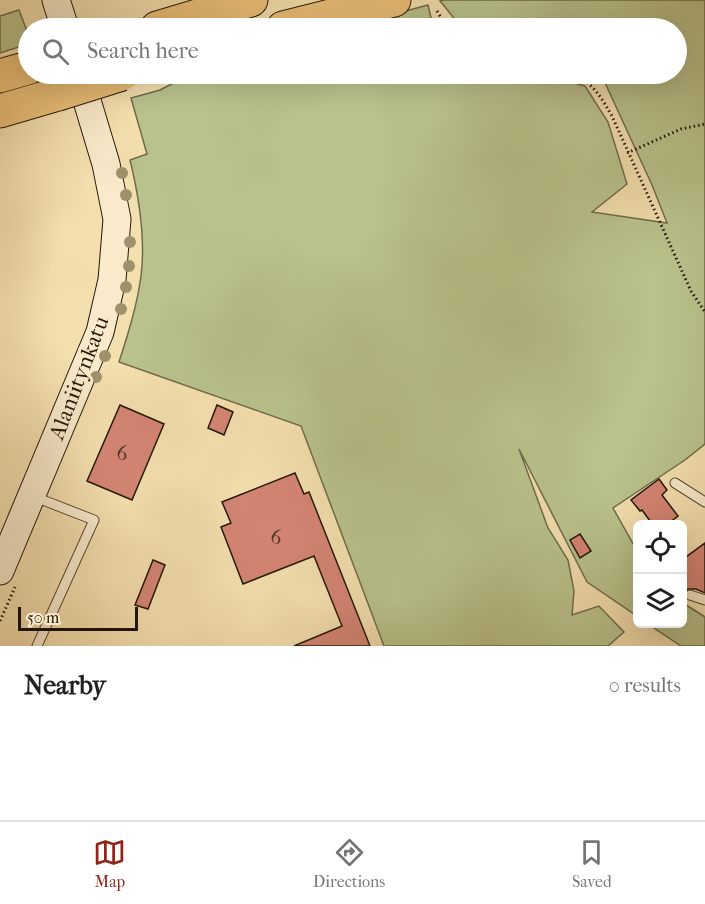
<!DOCTYPE html>
<style>
body{margin:0;font-family:"IM FELL French Canon",serif;background:#f2f2f2;color:#202124}
.controls{position:absolute;right:18px;bottom:18px;display:grid;overflow:hidden;border-radius:9px;box-shadow:0 6px 24px #0002}
.controls button{width:54px;height:54px;display:grid;place-items:center;padding:0;border:0;border-bottom:2px solid #e0e0e0;background:#fff;color:#202124;font:30px sans-serif}
.scale{position:absolute;left:18px;bottom:15px;width:120px;box-sizing:border-box;padding-left:6px;border:3px solid #241709;border-top:0;font-size:16px;line-height:21px;white-space:nowrap;color:#241709;-webkit-text-stroke:4px #f8eacb;paint-order:stroke}
.list{margin:0;padding:0;list-style:none}
h2{display:flex;justify-content:space-between;align-items:center;height:78px;margin:0;padding:0 24px;font-size:26px}
h2 small{font-size:20px;font-weight:400;color:#757577}
.icon{flex:none;width:33px;height:33px;fill:none;stroke:currentColor;stroke-width:2;stroke-linecap:round;stroke-linejoin:round}
.map{position:relative;flex:none;width:705px;height:646px;overflow:hidden}
.search{position:absolute;background:#fff;box-shadow:0 6px 24px #0002;left:18px;right:18px;top:18px;height:66px;display:flex;align-items:center;gap:15px;box-sizing:border-box;padding:0 21px;border-radius:33px;color:#757577;font-size:22px}
.sheet{height:174px;background:#fff}
nav{display:flex;justify-content:space-around;align-items:center;box-sizing:border-box;height:84px;border-top:2px solid #e0e0e0;background:#fff;font-size:16px;color:#757577}
nav a{display:grid;justify-items:center;gap:3px}
nav .on{color:#8f2418}
.map>svg:first-child{display:block}
.green{fill:#b9c28c;stroke:#6e6c4a;stroke-width:1.5}
.building{fill:#d48574;stroke:#241709;stroke-width:1.5}
.lines{fill:none;stroke-linecap:round;stroke-linejoin:round}
.lane-casing{stroke:#584932;stroke-width:11}
.secondary-casing{stroke:#241709;stroke-width:29}
.highway-casing{stroke:#241709;stroke-width:35}
.path{stroke:#241709;stroke-width:3;stroke-dasharray:1.5 3;stroke-linecap:butt}
.lane{stroke:#f8eacb;stroke-width:9}
.secondary{stroke:#f8eacb;stroke-width:27}
.highway{stroke:#eac078;stroke-width:33}
.highway-bridge-casing{stroke:#241709;stroke-width:35;stroke-linecap:butt}
.highway-bridge{stroke:#eac078;stroke-width:33}
.tree{fill:#9e926d}
.labels{text-anchor:middle;dominant-baseline:central;stroke-width:6;stroke-linejoin:round;paint-order:stroke}
.number-label{font-size:20px;fill:#503224}
.street-label{font-size:22px;fill:#241709;stroke:#f8eacb}
</style>
<div class="map">
<svg width="705" height="646" viewBox="0 0 705 646">
<rect width="100%" height="100%" fill="#f4dfaf"/>
<filter id="stains"><feTurbulence type="fractalNoise" baseFrequency=".00333" numOctaves="4"/><feColorMatrix values="0 0 0 0 .2 0 0 0 0 .09 0 0 0 0 .02 0 0 0 .5 -.17"/></filter>
<radialGradient id="worn" r=".72"><stop offset=".6" stop-color="#630" stop-opacity="0"/><stop offset="1" stop-color="#630" stop-opacity=".3"/></radialGradient>
<path class="green" d="M444,0H705V444L685,460L613,508L637,551V616L587,582L519,449L548,528L568,560L574,591L572,615L599,606L624,632L608,646H384L301,426L119,362C128,334 137,306 141,276C146,237 139,197 130,160L147,154L131,98L160,90L191,74H540L585,86L608,122L627,184L592,212L667,223L652,185L601,74H676V28H462L440,1Z
M428,5L431,18L443,28H343Z
M19,10L28,34V44L0,53V16Z
M683,603L705,617V646H681L648,624H682Z"/>
<path class="building" d="M120,405L164,424L132,500L87,481Z
M217,405L233,412L224,435L208,428Z
M295,473L304,494L309,492L370,646H294L342,626L314,556L243,584L221,527L231,523L222,502Z
M659,479L667,490L662,495L678,516L666,525H653L642,510L640,511L631,500Z
M580,534L591,551L580,558L570,540Z
M705,543V593L696,589H688L684,592L682,599V560Z
M153,560L165,565L148,609L135,605Z"/>
<g class="lines">
<g class="lane-casing">
<path id="lane" d="M675,483L705,502
M35,497L94,520L37,646
M690,595L705,600"/>
</g>
<g class="secondary-casing">
<path id="secondary" d="M56,0L65,28
M0,571L100,332L112,280L117,219L106,164L79,74"/>
</g>
<g class="highway-casing">
<path id="highway" d="M157,28L251,0
M283,28L394,0
M0,76L28,68
M0,111L58,94"/>
</g>
<path class="path" d="M437,11L447,28
M571,74C592,81 601,97 612,116L691,291L705,312
M627,153L681,129L705,124
M0,621L15,587"/>
<use href="#lane" class="lane"/>
<use href="#secondary" class="secondary"/>
<use href="#highway" class="highway"/>
<g class="highway-bridge-casing">
<path id="highway-bridge" d="M58,94L122,74"/>
</g>
<use href="#highway-bridge" class="highway-bridge"/>
</g>
<g class="tree">
<circle cx="122" cy="173" r="6"/>
<circle cx="126" cy="195" r="6"/>
<circle cx="130" cy="242" r="6"/>
<circle cx="129" cy="266" r="6"/>
<circle cx="126" cy="287" r="6"/>
<circle cx="121" cy="309" r="6"/>
<circle cx="105" cy="356" r="6"/>
<circle cx="96" cy="377" r="6"/>
</g>
<g class="labels">
<g class="number-label">
<text x="122" y="453">6</text>
<text x="276" y="537">6</text>
</g>
<g class="street-label">
<text transform="translate(79 378) rotate(-69)">Alaniitynkatu</text>
</g>
</g>
<rect width="100%" height="100%" filter="url(#stains)"/>
<rect width="100%" height="100%" fill="url(#worn)"/>
</svg>
<div class="controls">
<button><svg class="icon" aria-label="locate" viewBox="0 0 24 24"><circle cx="12" cy="12" r="6"/><path d="M12 2v4M12 18v4M2 12h4M18 12h4"/></svg></button>
<button><svg class="icon" aria-label="layers" viewBox="0 0 24 24"><path d="M12 4l9 5-9 5-9-5zM3 14l9 5 9-5"/></svg></button>
</div>
<div class="scale">50 m</div>
<div class="search"><svg class="icon" aria-label="search" viewBox="0 0 24 24"><circle cx="10" cy="10" r="6"/><path d="M15 15l6 6"/></svg>Search here</div>
</div>
<section class="sheet">
<h2>Nearby<small>0 results</small></h2>
<ul class="list">
</ul>
</section>
<nav>
<a class="on"><svg class="icon" aria-label="map" viewBox="0 0 24 24"><path d="M3 6l6-2 6 2 6-2v14l-6 2-6-2-6 2zM9 4v14M15 6v14"/></svg>Map</a>
<a><svg class="icon" aria-label="directions" viewBox="0 0 24 24"><path d="M12 3l9 9-9 9-9-9zM9 14v-3h6M13 9l2 2-2 2"/></svg>Directions</a>
<a><svg class="icon" aria-label="saved" viewBox="0 0 24 24"><path d="M7 4h10v16l-5-4-5 4z"/></svg>Saved</a>
</nav>
